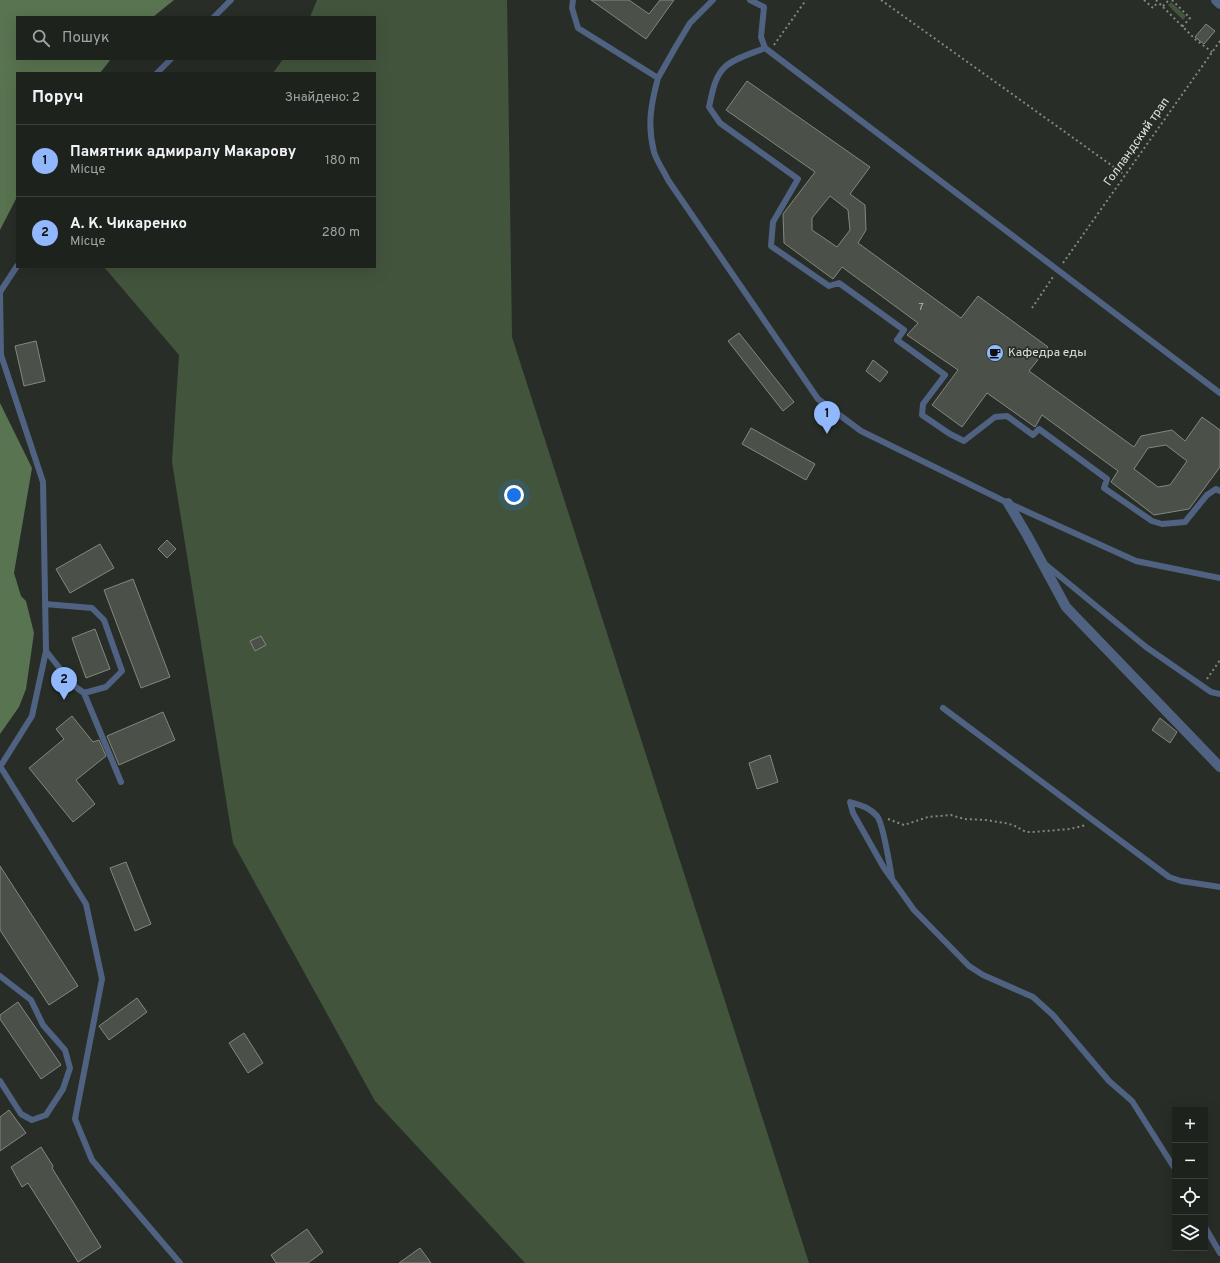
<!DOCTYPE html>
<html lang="uk">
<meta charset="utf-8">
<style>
body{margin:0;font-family:Overpass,sans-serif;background:#2b2f2a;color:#f1f3f6}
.controls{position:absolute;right:12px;bottom:12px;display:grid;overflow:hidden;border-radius:0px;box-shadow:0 4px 16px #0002}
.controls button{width:36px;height:36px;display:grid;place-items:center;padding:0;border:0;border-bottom:1px solid #3c3f3b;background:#1e221d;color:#f1f3f6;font:20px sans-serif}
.you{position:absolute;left:514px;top:495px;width:14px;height:14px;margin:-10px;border:3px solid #fff;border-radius:50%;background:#1a73e8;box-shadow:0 0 0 6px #1a73e833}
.badge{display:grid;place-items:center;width:26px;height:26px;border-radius:50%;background:#91b8fd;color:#111;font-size:13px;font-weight:700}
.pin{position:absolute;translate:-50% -33px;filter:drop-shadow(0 1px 2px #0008)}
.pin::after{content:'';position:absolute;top:21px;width:14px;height:12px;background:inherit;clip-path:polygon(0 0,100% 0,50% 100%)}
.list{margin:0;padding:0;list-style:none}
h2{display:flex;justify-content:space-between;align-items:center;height:52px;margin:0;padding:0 16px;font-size:17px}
h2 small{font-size:13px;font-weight:400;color:#a1a4a4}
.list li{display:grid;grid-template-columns:26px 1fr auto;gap:12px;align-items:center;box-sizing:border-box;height:72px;padding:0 16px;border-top:1px solid #3c3f3b}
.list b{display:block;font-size:15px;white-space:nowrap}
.list p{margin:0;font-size:13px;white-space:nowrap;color:#a1a4a4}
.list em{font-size:13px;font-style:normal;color:#a1a4a4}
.icon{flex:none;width:22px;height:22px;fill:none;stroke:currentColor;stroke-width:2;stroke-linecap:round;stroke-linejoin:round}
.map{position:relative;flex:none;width:1220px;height:1263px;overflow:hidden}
.search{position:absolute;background:#1e221d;box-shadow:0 4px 16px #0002;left:16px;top:16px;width:360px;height:44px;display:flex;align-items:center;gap:10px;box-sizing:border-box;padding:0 14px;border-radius:0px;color:#a1a4a4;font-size:15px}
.panel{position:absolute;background:#1e221d;box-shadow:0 4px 16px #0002;left:16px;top:72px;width:360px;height:196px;border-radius:0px}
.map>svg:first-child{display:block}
.green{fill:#43543d}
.water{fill:#597450}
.building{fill:#4b5049;stroke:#828880;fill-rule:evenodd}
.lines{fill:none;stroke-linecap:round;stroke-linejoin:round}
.path{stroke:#838782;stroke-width:2;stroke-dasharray:2 3;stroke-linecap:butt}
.service{stroke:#506282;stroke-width:6}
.minor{stroke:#506282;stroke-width:10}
.labels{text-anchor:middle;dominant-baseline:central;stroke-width:3.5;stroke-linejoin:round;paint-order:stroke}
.number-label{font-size:10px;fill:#b9bdb8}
.street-label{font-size:12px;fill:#dee1dd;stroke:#282d27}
.poi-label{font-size:12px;fill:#dee1dd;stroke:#282d27;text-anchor:start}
</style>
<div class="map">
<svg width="1220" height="1263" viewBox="0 0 1220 1263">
<rect width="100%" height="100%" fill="#282d27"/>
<path class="green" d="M317,0H507L512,337L809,1263H525L375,1101L233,843L172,462L179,355L104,267H375V73H273L283,59H375V17H310Z
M1171,2L1186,16L1183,20L1168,5Z"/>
<path class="water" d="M0,0H174L153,17H17V59H111L100,73H17V197L0,230Z
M0,403L32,468L14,573L21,596L26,601L34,633L26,689L19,707L0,734Z"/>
<path class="building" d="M591,0H629L649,14L660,0H674L646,39Z
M1206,24L1215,31L1204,44L1195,37Z
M747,81L870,167L850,194L865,205L866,230L858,243L961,318L978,296L1048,347L1029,371L1134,447L1141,436L1172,430L1185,441L1202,417L1220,430V467L1189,509L1154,515L1111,482L1118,471L1042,415L1035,427L987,393L962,427L932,405L958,370L907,335L918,323L842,267L833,279L784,243L783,214L815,172L726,110ZM830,196L848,210L850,230L837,247L812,230V218ZM1166,445L1187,461L1170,485L1158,487L1134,469L1148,448Z
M739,333L794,402L783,411L728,341Z
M36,341L45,381L24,386L15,346Z
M873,360L888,372L880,382L866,371Z
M751,428L815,464L806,480L742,444Z
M167,540L176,549L167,558L158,549Z
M100,544L114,568L70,593L56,569Z
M133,579L170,677L141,688L104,590Z
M95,629L110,669L86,678L72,638Z
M261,636L266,645L255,651L250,641Z
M163,712L175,740L119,765L107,736Z
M72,716L93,742L99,740L106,756L76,780L95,804L73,822L29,768L64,739L56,729Z
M1160,718L1177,732L1170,743L1152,730Z
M770,755L778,782L757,789L749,763Z
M126,862L151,924L135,931L110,868Z
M0,866L78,986L49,1005L0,930Z
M137,998L147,1012L109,1040L99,1026Z
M18,1002L61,1065L41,1079L0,1019V1015Z
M244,1033L263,1063L248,1073L229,1043Z
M9,1110L26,1133L0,1151V1117Z
M41,1147L53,1166L52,1168L101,1247L78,1262L28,1183L22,1187L11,1167Z
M307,1229L323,1252L308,1263H276L271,1255Z
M420,1248L431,1263H399Z"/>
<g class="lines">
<path class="path" d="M881,0L1125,175
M1144,0L1153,8L1158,2
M1156,0L1196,40L1212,52
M1172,0L1190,18L1182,27
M1163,6L1169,0
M774,45L806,0
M1063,263L1220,41
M1032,308L1053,277
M1207,679L1220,660
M888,819L904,825L928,817L951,815L964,819L986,820L1005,823L1013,825L1026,832H1033L1070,829L1086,825"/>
<path class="service" d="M573,0L572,8L578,28L658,78C651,104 647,125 654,152C657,162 664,171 668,180L818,399L861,431L1008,503L1136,561L1220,578
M750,0L764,7L761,37L765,48L1220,393
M214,17L231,0
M765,48C753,53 731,59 723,69C714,79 712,94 709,107L720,123L798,179L773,222L771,246L829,286L839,283L904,330L897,340L945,375L923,404L922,415L950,434L964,441L995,417L1007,416L1033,435L1039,429L1107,479L1104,488L1152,521L1162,524L1185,522L1207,495L1216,489L1220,491
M157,73L171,59
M658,78L675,48L690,23L713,0
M1045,564L1146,647L1211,692L1220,694
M45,604L92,608L104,620L122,671L106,687L84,693L73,685L46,651
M84,693L121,782
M943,708L1169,877L1181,881L1220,887
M0,766L86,904L102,979L75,1119L92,1160L180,1263
M0,767L32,716L46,651L43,482L1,355L0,292L17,266
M892,879C890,867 883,823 877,816C869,807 860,805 850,802L853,813L884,868L914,910L969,966L983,975L1033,997L1053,1015L1109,1081L1132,1101L1175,1169
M0,976L31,1000L43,1025L65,1050L70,1068L63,1089L46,1115L32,1120L21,1114L0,1081
M1205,1227L1220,1253"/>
<path class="minor" d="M1216,0L1220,4
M1008,503L1027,535L1066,607L1220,767"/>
</g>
<defs>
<g id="cafe-disc" transform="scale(0.9)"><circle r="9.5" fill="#91b8fd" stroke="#282d27"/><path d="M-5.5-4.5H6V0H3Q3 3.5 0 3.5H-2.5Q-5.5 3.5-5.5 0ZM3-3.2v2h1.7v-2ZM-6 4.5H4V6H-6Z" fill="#111"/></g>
</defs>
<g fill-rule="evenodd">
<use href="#cafe-disc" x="995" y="353"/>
</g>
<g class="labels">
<g class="number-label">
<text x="921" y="307">7</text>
</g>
<g class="street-label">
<text transform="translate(1137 142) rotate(-55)">Голландский трап</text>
</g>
<g class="poi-label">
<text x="1008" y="353">Кафедра еды</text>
</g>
</g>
</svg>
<div class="controls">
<button>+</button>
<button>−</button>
<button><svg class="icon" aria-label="locate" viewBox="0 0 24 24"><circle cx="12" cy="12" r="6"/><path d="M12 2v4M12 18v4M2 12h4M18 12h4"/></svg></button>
<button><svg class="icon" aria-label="layers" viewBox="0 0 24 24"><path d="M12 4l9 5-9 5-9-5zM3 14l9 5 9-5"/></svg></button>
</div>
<div class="you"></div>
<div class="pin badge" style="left:827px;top:434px">1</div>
<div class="pin badge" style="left:64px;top:700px">2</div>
<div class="search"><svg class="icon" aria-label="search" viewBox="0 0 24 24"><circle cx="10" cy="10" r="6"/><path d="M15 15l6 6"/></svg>Пошук</div>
<section class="panel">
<h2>Поруч<small>Знайдено: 2</small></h2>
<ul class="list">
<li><span class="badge">1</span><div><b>Памятник адмиралу Макарову</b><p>Місце</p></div><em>180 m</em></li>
<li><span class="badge">2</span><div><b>А. К. Чикаренко</b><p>Місце</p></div><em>280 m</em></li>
</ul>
</section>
</div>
